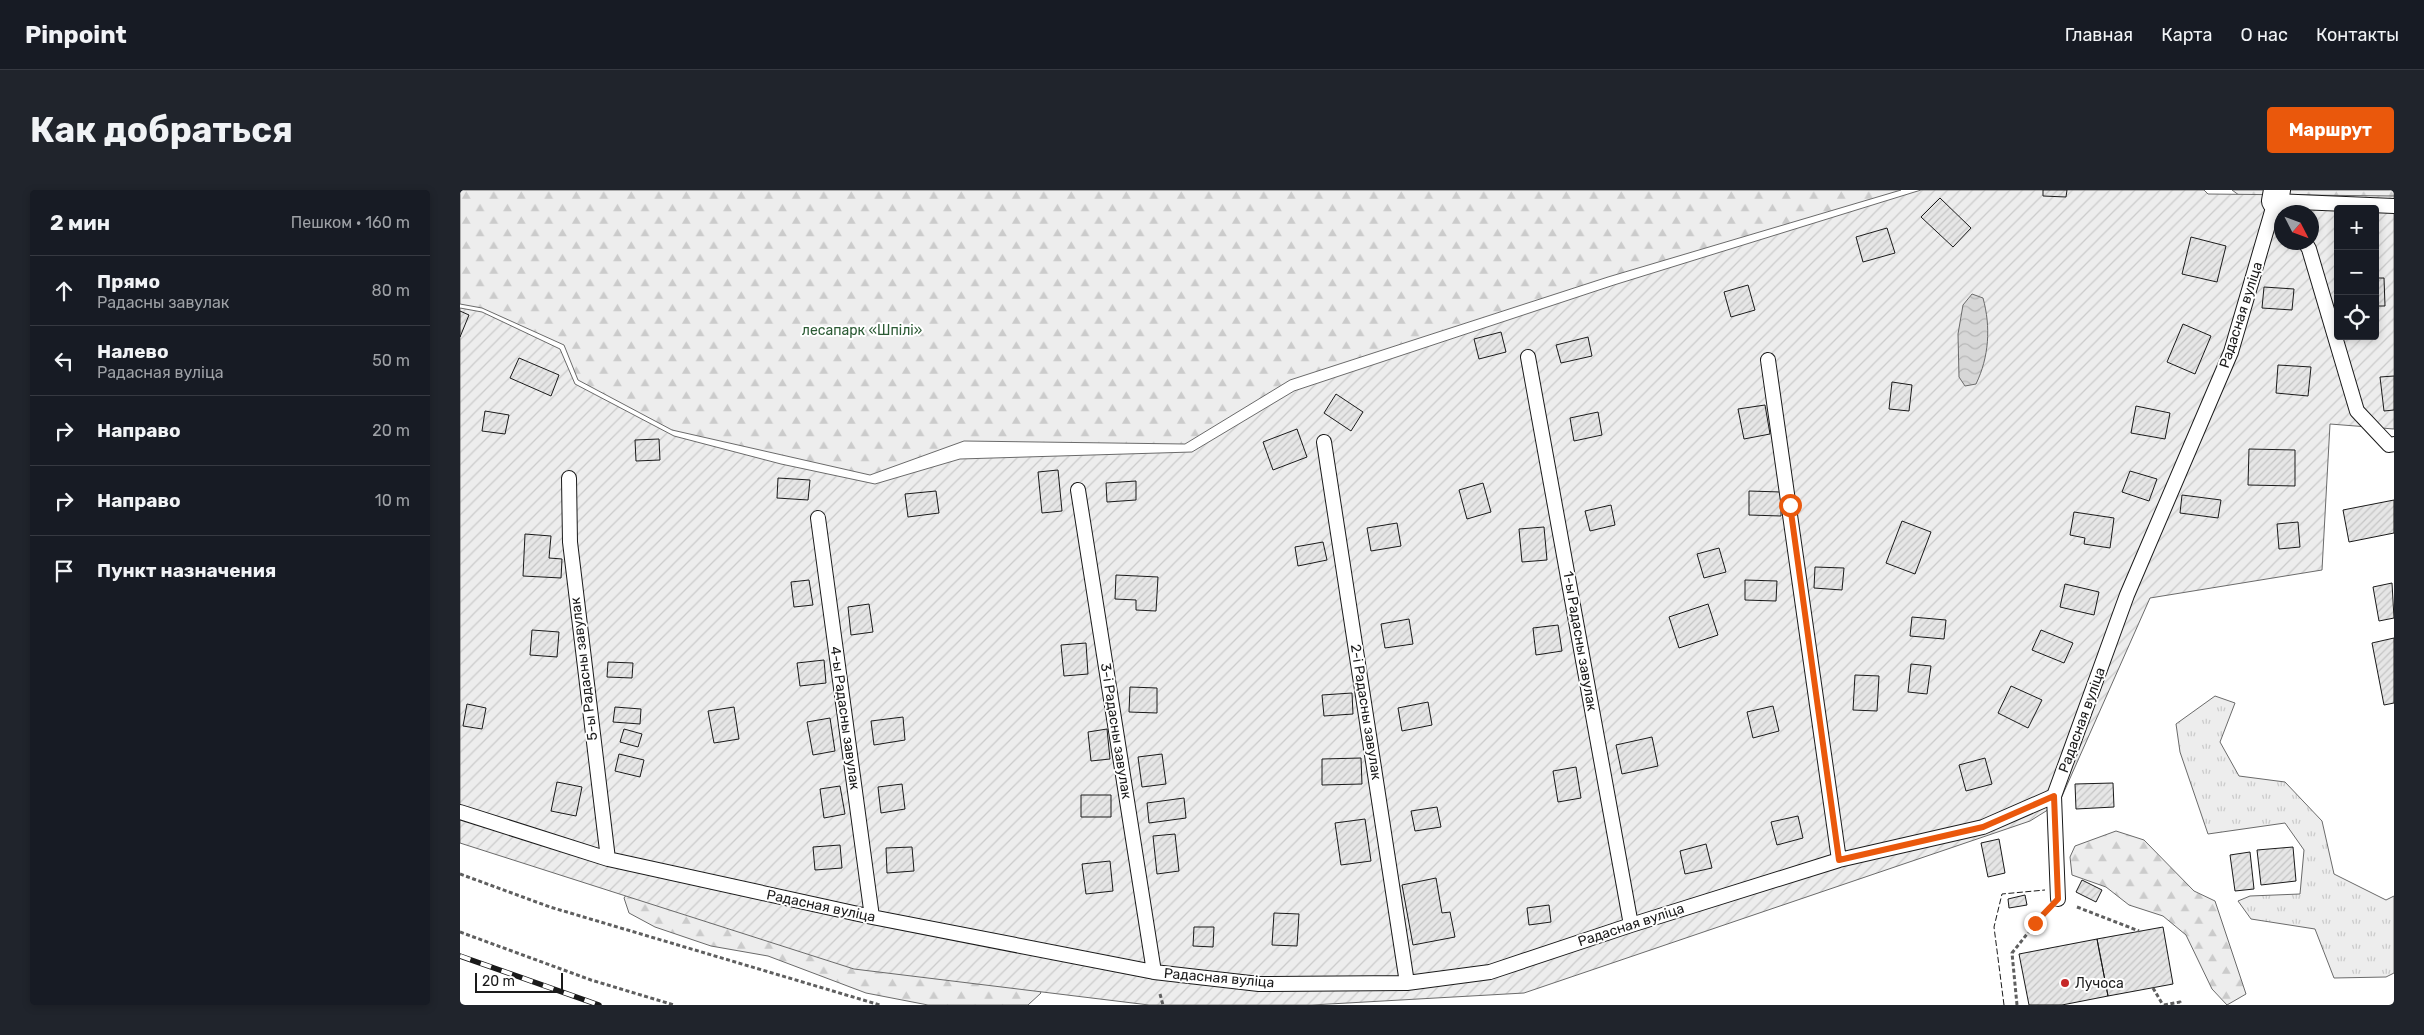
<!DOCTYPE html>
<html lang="ru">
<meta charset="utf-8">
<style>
body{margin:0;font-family:Rubik,sans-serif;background:#20242c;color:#f1f3f6}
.controls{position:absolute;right:15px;top:15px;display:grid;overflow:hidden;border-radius:5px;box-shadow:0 2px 8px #0003}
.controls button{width:45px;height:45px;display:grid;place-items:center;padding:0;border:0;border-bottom:1px solid #363941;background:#171b24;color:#f1f3f6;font:25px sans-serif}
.compass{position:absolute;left:1814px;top:15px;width:45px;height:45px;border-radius:50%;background:#171b24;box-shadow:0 2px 8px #0003;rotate:132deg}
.scale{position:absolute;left:15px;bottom:12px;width:88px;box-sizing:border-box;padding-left:5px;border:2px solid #1a1a1a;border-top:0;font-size:14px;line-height:18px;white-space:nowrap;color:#1a1a1a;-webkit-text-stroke:4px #fff;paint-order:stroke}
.stop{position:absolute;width:15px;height:15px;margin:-11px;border:4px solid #ea580c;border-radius:50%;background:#fff}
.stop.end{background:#ea580c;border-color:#fff;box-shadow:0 1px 5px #0008}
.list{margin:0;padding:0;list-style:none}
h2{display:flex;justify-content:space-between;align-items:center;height:65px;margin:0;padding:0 20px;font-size:21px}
h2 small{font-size:16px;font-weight:400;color:#9ea1a6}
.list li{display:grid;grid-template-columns:32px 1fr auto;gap:15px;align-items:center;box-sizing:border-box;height:70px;padding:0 20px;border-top:1px solid #363941}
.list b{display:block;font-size:19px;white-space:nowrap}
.list p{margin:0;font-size:16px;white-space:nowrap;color:#9ea1a6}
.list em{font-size:16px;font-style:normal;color:#9ea1a6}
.icon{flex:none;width:28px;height:28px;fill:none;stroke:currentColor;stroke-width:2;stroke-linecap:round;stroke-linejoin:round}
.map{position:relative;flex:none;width:1934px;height:815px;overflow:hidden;border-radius:5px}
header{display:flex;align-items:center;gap:30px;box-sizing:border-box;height:70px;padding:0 25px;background:#171b24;border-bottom:1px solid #363941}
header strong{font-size:24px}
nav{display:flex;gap:28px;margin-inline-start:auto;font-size:18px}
.intro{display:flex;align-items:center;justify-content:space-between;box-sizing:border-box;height:120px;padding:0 30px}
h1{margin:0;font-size:35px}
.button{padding:12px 22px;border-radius:5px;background:#ea580c;color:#fff;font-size:18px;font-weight:700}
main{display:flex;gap:30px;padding:0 30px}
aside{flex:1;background:#171b24;border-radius:5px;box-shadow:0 2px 8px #0003}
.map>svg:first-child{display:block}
.grass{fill:url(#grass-tufts);stroke:#6a6a6a}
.forest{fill:url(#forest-firs);stroke:#6a6a6a}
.garden{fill:url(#garden-furrows);stroke:#6a6a6a;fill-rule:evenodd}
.water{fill:url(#water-waves);stroke:#6a6a6a}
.building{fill:url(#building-hatch);stroke:#1a1a1a}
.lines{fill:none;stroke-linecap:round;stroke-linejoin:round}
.service-casing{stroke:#1a1a1a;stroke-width:16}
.minor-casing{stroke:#1a1a1a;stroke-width:28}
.path{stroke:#5f5f5f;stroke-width:3;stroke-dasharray:4 2.5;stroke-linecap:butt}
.service{stroke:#fff;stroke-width:14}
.minor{stroke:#fff;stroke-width:26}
.rail-casing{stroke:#1a1a1a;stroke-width:5.5}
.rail{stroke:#fff;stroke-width:4;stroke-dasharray:11;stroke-linecap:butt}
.fence{stroke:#1a1a1a;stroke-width:1;stroke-dasharray:6 2.5;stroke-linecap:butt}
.route{stroke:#ea580c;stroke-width:6}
.poi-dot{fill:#c62828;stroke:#fff;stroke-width:2}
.labels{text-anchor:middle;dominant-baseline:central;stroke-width:4;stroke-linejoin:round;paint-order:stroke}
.street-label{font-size:14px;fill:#1a1a1a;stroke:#fff}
.park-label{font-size:14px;fill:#2b5a34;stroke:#fff}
.poi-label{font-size:14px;fill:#1a1a1a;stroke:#fff;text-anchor:start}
</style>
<header>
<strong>Pinpoint</strong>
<nav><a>Главная</a><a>Карта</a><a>О нас</a><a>Контакты</a></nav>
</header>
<div class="intro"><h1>Как добраться</h1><a class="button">Маршрут</a></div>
<main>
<aside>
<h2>2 мин<small>Пешком · 160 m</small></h2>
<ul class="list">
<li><svg class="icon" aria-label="ahead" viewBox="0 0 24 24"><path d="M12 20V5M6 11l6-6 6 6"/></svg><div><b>Прямо</b><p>Радасны завулак</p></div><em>80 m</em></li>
<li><svg class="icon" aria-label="left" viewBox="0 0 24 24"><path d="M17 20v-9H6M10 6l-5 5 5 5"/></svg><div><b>Налево</b><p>Радасная вуліца</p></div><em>50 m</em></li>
<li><svg class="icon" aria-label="right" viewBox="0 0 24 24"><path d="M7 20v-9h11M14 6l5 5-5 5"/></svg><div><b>Направо</b></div><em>20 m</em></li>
<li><svg class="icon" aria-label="right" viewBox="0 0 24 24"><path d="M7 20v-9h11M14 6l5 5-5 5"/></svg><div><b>Направо</b></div><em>10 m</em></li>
<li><svg class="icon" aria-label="arrive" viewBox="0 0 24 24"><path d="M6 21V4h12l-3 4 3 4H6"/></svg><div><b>Пункт назначения</b></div></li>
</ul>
</aside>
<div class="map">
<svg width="1934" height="815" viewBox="0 0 1934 815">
<defs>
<pattern id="grass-tufts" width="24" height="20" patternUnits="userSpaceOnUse" patternTransform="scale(1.25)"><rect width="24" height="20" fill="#ededed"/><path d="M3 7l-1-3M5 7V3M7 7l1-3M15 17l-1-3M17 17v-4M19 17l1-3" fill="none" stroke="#cbcbcb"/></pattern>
<pattern id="forest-firs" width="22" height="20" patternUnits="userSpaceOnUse" patternTransform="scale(1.25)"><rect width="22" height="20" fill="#ededed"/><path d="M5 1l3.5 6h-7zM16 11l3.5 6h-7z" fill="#cbcbcb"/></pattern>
<pattern id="garden-furrows" width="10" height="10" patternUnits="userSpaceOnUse" patternTransform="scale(1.25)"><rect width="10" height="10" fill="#ededed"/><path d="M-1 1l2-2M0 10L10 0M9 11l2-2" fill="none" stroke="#cbcbcb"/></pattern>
<pattern id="water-waves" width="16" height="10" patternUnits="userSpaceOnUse" patternTransform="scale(1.25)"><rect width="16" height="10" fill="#d7d7d7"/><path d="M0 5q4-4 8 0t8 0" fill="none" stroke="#b8b8b8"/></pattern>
<pattern id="building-hatch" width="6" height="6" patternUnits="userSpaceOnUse" patternTransform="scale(1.25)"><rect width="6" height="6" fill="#e6e6e6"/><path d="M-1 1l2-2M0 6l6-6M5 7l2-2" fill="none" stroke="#c5c5c5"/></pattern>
</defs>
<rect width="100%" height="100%" fill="#fff"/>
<path class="grass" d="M1755,506L1775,513L1760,552L1779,586L1825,592L1862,631L1874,684L1926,710L1934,706V783L1926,787L1874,788L1855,739L1791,729L1778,711L1790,706L1840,704L1844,660L1825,633L1748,644L1720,562L1716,534Z"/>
<path class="forest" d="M0,0H1441L1148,87L830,190L725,254L504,251L410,285L212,240L118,190L104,155L22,118L0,114Z
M1772,0H1934V13L1787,11Z
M1656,641L1684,650L1734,701L1755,711L1786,804L1767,815L1752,799L1726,745L1703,726L1669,715L1646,697L1612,685L1610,667L1615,656Z
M173,696L573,790L581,803L568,815H468L406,803L308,766L251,756L195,737L169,723L164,708Z"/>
<path class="garden" d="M1461,0H1744L1748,4L1934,6V239L1870,234L1862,380L1690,408L1599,613L1570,631L1064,803L852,815H689L394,779L0,653V118L22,122L100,159L115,194L214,246L321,274L415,294L500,269L732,262L834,201L1154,95ZM1878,19H1915V146H1878ZM1822,22H1852V52H1822Z"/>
<path class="water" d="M1512,104L1523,108C1531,137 1529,167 1516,194L1505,196L1499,187L1498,144L1503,115Z"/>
<path class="building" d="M1583,0H1607L1606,7L1583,6Z
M1480,8L1511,38L1493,57L1461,27Z
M1427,38L1435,63L1403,72L1396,47Z
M1731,47L1766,56L1757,92L1722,84Z
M1915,88H1924L1925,116H1915Z
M1288,95L1295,120L1271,127L1264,102Z
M1804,97L1834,99L1832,120L1802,118Z
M0,121L9,125L0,147Z
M1723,134L1751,146L1735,184L1707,172Z
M1041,142L1046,162L1019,169L1014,149Z
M1128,147L1132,166L1101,173L1096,155Z
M59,168L99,185L91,206L50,188Z
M1818,175L1851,177L1848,206L1816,203Z
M1934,186V220L1924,221L1920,187Z
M1432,192L1452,195L1449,221L1429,219Z
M876,204L903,222L891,241L864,223Z
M1305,215L1310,244L1284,249L1278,219Z
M1676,216L1710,223L1705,249L1671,243Z
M25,221L49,225L45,244L22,241Z
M1138,222L1142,245L1114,251L1110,228Z
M837,239L847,267L813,280L803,252Z
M199,249L200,270L176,271L175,250Z
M1789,259L1835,260V296L1788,295Z
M598,280L602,321L582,323L578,282Z
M1670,281L1697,289L1689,311L1662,302Z
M318,288L350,290L348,310L317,308Z
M676,291V310L647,312L646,293Z
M1023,293L1031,322L1007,329L999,300Z
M476,301L479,323L448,327L445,304Z
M1289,301L1321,302V326L1289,325Z
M1722,305L1761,310L1758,328L1720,323Z
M1934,310V343L1889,352L1883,320Z
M1151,315L1155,335L1130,341L1125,321Z
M1614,322L1654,328L1650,358L1624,354L1625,348L1610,345Z
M1442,331L1471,342L1455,384L1426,373Z
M1838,332L1840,357L1819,359L1817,334Z
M937,333L941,356L911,361L907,338Z
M1084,337L1087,370L1062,372L1059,339Z
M65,344L91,346L89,368L102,369L101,388L63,386Z
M863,352L867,370L838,376L835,357Z
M1259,358L1266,382L1244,388L1237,364Z
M1355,377L1384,378L1382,400L1354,398Z
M656,385L698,387L696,421L676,420V410L655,409Z
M349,390L353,415L334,417L331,392Z
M1285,390L1317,391L1316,411L1285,410Z
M1932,393L1934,428L1919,431L1913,397Z
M1605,394L1639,402L1634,425L1600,417Z
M409,414L413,442L391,445L388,417Z
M1248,414L1258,445L1219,458L1209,427Z
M1452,427L1486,430L1484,449L1450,446Z
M949,429L953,454L925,458L921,434Z
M1098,435L1102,461L1076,465L1073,438Z
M72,440L99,442L97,467L70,465Z
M1581,440L1613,453L1604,473L1572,460Z
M1934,448V513L1924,515L1912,453Z
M626,453L628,484L604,486L601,455Z
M364,470L366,493L340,496L337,473Z
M148,472L173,473L172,488L147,487Z
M1451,474L1471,476L1467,504L1448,502Z
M1395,485L1419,486L1417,521L1393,520Z
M1551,496L1582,510L1568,538L1538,523Z
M670,497L697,498V523L669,522Z
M892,503L893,524L864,526L862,505Z
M968,512L972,535L942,541L938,518Z
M7,514L26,518L22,539L3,536Z
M1313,516L1319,541L1293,548L1287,522Z
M155,517L181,519L180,534L153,532Z
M274,517L279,549L254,553L248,521Z
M443,527L445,550L414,555L411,531Z
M370,528L375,561L353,565L347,532Z
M164,539L182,544L178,557L160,552Z
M647,539L650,569L631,571L628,542Z
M1192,547L1198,576L1162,584L1156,555Z
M159,564L184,570L180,587L155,581Z
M702,564L706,594L682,597L678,567Z
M901,568L902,594L862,595V569Z
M1525,568L1532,594L1506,601L1499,575Z
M1116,577L1121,608L1098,612L1093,581Z
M97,592L122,597L116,626L91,621Z
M1653,593L1654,617L1616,619L1615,594Z
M442,594L445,619L421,623L418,597Z
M380,596L385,624L364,628L360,599Z
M621,605H651V627H621Z
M724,608L726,628L689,633L687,613Z
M977,617L981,637L955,641L951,621Z
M1338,626L1343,648L1317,655L1311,632Z
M905,629L911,671L881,675L875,633Z
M715,644L719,681L697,684L693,646Z
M1539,649L1545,683L1528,687L1521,653Z
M1246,654L1252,678L1225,684L1220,661Z
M380,655L382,678L355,680L353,657Z
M452,657L454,681L427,683L426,658Z
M1833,657L1836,691L1801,695L1797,660Z
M1790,662L1794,699L1775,701L1770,665Z
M650,671L653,701L626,704L622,674Z
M976,688L982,723L990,722L995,747L953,755L942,695Z
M1622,690L1642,700L1636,712L1616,702Z
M1565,705L1567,715L1549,718L1548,709Z
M1089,715L1091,732L1069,735L1067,718Z
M814,723L839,724L837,756L812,755Z
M734,737H754L753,757L733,756Z
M1703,737L1713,794L1648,806L1637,749Z
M1637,749L1648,806L1602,815H1569L1559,764Z"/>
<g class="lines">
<g class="service-casing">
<path id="service" d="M1845,52L1849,59L1897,221L1929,255L1934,254
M1068,167L1171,735
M1308,170L1379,670
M864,252L947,793
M109,288L110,352L148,669
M618,300L694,782
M358,328L412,727
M1594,606L1598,709
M0,622L148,669L412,727L694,782L799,794L947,793L1030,782L1171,735L1379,670L1523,637L1594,606L1667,405L1771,162L1815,11L1934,16"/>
</g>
<g class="minor-casing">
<path id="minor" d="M1815,11L1817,0"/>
</g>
<path class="path" d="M0,684L90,717L420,815
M1617,717L1679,741
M0,742L131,790L214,815
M1693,798L1703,815
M700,804L703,815
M1557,815L1552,763L1583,724
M1704,815L1720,812V815"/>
<use href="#service" class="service"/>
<use href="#minor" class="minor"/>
<g class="rail-casing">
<path id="rail" d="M0,766L139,815"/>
</g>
<use href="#rail" class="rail"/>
<path class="fence" d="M1544,815L1534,737L1542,704L1585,700"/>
</g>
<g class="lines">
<path class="route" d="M1330,315L1379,670L1523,637L1594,606L1598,709L1575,733"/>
</g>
<circle class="poi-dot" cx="1605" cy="793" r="5"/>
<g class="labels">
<g class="street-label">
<text transform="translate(1781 125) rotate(-72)">Радасная вуліца</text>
<text transform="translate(1120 451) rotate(80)">1-ы Радасны завулак</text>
<text transform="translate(124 479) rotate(-97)">5-ы Радасны завулак</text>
<text transform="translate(906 522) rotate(81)">2-і Радасны завулак</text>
<text transform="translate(385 528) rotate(82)">4-ы Радасны завулак</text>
<text transform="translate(1622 530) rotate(-70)">Радасная вуліца</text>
<text transform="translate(656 541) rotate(81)">3-і Радасны завулак</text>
<text transform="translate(361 716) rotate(12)">Радасная вуліца</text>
<text transform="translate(1171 735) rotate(-18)">Радасная вуліца</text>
<text transform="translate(759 788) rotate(5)">Радасная вуліца</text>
</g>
<g class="park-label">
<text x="402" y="140">лесапарк «Шпілі»</text>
</g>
<g class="poi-label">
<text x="1615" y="793">Лучоса</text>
</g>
</g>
</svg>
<div class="controls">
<button>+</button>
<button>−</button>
<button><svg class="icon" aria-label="locate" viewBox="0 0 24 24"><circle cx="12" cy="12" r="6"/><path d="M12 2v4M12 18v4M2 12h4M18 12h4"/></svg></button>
</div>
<svg class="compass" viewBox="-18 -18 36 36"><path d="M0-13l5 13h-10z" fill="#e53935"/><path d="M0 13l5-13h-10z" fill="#9ea1a6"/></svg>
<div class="scale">20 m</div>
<div class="stop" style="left:1330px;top:315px"></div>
<div class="stop end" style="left:1575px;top:733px"></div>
</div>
</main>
